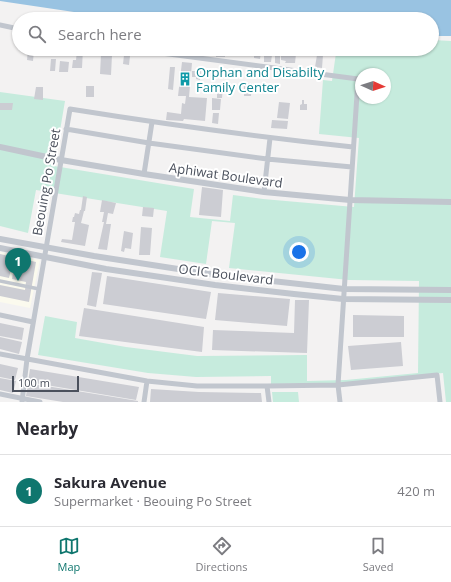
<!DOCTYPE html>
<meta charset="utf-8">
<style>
body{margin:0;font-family:"Open Sans",sans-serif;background:#f7f7f7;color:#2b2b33}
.compass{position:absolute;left:355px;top:68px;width:36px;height:36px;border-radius:50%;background:#fff;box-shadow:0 1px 3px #0004;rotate:93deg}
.scale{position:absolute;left:12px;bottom:10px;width:67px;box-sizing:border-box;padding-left:4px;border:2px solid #4b515d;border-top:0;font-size:11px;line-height:14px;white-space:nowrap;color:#4b515d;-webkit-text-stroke:3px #fff;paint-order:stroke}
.you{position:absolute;left:299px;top:252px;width:14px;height:14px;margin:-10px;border:3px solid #fff;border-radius:50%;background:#1a73e8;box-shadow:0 0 0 6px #1a73e833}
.badge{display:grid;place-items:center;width:26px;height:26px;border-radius:50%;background:#0f766e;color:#fff;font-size:13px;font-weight:700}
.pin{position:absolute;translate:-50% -33px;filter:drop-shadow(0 1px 2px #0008)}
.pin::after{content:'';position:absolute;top:21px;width:14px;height:12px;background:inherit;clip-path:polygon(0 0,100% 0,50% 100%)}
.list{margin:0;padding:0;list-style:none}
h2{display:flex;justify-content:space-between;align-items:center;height:52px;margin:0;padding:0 16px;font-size:17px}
h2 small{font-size:13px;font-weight:400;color:#7c7c81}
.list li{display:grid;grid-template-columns:26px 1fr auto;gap:12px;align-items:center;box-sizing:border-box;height:72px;padding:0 16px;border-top:1px solid #e1e1e2}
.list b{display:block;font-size:15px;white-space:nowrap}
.list p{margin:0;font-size:13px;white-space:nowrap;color:#7c7c81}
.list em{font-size:13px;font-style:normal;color:#7c7c81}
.icon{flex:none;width:22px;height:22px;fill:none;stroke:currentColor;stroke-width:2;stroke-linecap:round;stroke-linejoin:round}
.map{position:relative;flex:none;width:451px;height:402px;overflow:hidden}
.search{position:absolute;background:#fff;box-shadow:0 1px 3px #0004;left:12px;right:12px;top:12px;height:44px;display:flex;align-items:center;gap:10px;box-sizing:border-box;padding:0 14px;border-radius:22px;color:#7c7c81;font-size:15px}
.sheet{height:124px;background:#fff}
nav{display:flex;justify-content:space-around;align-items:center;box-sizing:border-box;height:56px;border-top:1px solid #e1e1e2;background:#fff;font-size:11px;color:#7c7c81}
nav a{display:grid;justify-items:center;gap:2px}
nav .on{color:#0f766e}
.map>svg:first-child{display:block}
.commercial{fill:#fbfaee}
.green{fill:#c6ebdd;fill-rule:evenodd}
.water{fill:#99c3e2}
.building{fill:#cccdd3}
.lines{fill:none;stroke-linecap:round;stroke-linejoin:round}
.pedestrian{stroke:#c1c6ce;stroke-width:3.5}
.minor{stroke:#c1c6ce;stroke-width:5}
.tertiary{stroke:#c1c6ce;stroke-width:6}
.labels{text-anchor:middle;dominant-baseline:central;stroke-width:4;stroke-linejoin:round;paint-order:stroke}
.culture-label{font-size:13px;fill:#0d838f;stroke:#fff;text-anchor:start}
.street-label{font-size:13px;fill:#4b515d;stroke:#fff}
</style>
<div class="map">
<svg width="451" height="402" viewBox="0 0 451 402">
<rect width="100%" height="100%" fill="#f3f2f2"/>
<path class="commercial" d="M0,252L40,260L30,308L0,302Z"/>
<path class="green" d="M432,40L451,41V402H446L443,373L346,383L271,384V376L196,377L148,373L38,355L45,316L77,322L75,338L126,347L197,356L307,355V381L346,380L418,373L419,281L349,280L229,268L235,223L212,221L206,264L160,257L167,211L36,190L28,233L0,226V92L65,101L54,166L194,189L190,217L230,221L233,195L263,199L354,207L359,138L319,134L323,80L332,81L336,53L322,50L323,49H432ZM361,74H385V98H361Z
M272,392H298L299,402H273Z"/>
<path class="water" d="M0,0H451V36H432V19H121L0,1Z"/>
<path class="building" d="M28,49H40L39,52L34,51L33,61L27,60Z
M79,49H83L82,68H72L73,60H76L77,50Z
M244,49H248V56H240V52H244Z
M216,51H225V57H216Z
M254,51L261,52L260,59L254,58Z
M286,53L296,54L295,63H285L286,61L281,60V55H286Z
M101,54L112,55L111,75L100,74Z
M275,54H280V64L275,63Z
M124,55L130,56L129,65L123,64Z
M264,55H272L271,62H264Z
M317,55H323L322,68L315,67Z
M51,59H56L55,71H50Z
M60,61L69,62L68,72H59Z
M182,62L192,63L189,97L207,98L205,121L184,119L183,121L166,120L167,112L181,114L182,103L185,104L186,96H178Z
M170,67H175L173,90L168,89Z
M192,71H201L200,80L196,79V77H192Z
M244,83H252L251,96H244Z
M86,86H94V97H86Z
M36,87H43V100L34,99Z
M217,87H223L222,98H217Z
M212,98L221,99L220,110H212Z
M302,100H304V104H307V110H300V105L302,104Z
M279,102L290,103L288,119L277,118Z
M0,103H13L12,110H0Z
M213,113H219L218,124L212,123Z
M272,120L288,121L287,129L271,128Z
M202,187L223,190L221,217L199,215Z
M83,196L87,197L85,211H84L81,223L89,225L85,246L61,242L62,239L72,240L75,222H72L73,217H74L75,213L79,214L80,210H81Z
M102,200L116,203L113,214L108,213L106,224H111L107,250L98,249L104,222H102L104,212H100Z
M143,207L154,208L153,217L142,216Z
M141,227L152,228L150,255H139Z
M124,231L133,233L131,249L125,248L124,252L121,251Z
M0,254L36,262L29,302L0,296V285L25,290L26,282L12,279L14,266L12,265L9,278L0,276Z
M92,272L102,273L96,307L87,305Z
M107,276L211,292L206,319L103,304Z
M218,293L290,299L287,326L215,320Z
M295,300H309L307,353L212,350L213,330L294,333Z
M84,308L204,327L202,352L79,336Z
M353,315L404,316V337H353Z
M0,323L24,328L22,340L0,336Z
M0,337L22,342L19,354L0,349Z
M401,342L403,366L351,370L348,346Z
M0,364L18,368L15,380L0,377Z
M30,369L139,387L136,400L28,382Z
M0,378L16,381L13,393L0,390Z
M28,383L138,401V402H63L26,396Z
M151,389L199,392L261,393L262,402H150Z"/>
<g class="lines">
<path class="pedestrian" d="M0,281L39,289"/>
<path class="minor" d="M0,25L19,29
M131,49L358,79L338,385L340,402
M66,129L149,143L267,159L352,167
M144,174L152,122
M264,192L270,138
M0,315L33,322
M0,354L147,381L197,386H267L338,385L437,375L440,402
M267,386L269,402
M0,394L40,402
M22,402L27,359L70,109C164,124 258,137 353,147
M144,402L147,381"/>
<path class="tertiary" d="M0,147L61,160L144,174L264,192L350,200L451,202
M0,239L94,256L217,275L344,289L451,290
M0,248L106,269L215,285L294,294L343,299L451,300"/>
</g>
<defs>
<g id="building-bare" transform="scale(1.08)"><path d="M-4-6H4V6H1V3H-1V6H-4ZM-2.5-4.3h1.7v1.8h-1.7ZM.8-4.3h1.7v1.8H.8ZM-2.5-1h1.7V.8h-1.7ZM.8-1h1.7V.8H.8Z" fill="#0f9aa8" stroke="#fff" stroke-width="2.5" paint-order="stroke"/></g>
</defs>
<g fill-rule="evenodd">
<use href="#building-bare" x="185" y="79"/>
</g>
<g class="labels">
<g class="culture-label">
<text x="196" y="72">Orphan and Disabilty<tspan x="196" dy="15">Family Center</tspan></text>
</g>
<g class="street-label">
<text transform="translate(226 175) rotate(8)">Aphiwat Boulevard</text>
<text transform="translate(46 182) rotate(-80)">Beouing Po Street</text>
<text transform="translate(226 274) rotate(7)">OCIC Boulevard</text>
</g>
</g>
</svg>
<svg class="compass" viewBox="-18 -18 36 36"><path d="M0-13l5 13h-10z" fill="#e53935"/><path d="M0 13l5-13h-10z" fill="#7c7c81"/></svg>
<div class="scale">100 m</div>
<div class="you"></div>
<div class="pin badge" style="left:18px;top:281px">1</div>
<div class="search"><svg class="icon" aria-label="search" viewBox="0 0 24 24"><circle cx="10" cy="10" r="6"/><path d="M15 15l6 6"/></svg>Search here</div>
</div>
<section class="sheet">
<h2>Nearby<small></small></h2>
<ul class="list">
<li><span class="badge">1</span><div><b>Sakura Avenue</b><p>Supermarket · Beouing Po Street</p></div><em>420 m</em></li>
</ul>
</section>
<nav>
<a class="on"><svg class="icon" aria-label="map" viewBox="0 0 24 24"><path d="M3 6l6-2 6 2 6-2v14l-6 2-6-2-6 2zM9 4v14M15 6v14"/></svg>Map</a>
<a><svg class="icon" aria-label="directions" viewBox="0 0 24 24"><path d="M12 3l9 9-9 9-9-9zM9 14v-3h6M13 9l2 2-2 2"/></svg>Directions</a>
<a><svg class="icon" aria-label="saved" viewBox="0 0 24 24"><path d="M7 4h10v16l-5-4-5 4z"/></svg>Saved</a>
</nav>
